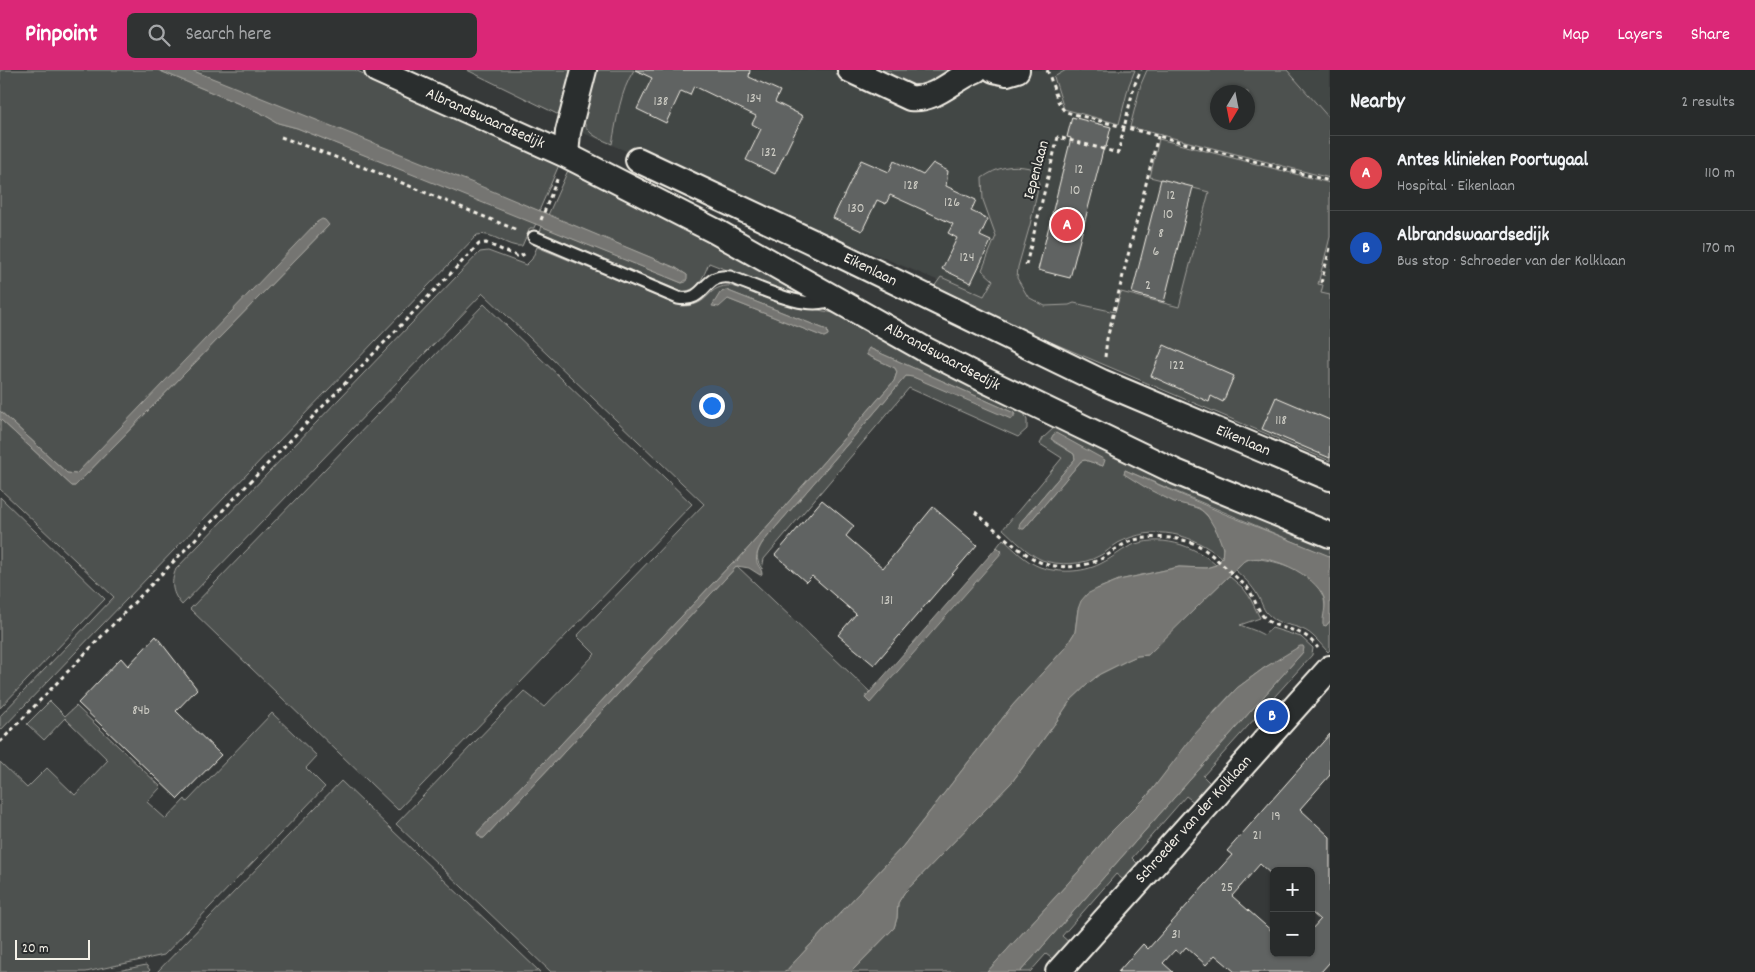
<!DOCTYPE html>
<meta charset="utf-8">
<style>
body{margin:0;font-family:Dekko,sans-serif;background:#303333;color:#f1f3f6}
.controls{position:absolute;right:15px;bottom:15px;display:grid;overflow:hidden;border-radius:8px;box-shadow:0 1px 4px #0004}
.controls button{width:45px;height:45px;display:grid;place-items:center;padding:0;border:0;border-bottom:1px solid #444747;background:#282b2b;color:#f1f3f6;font:25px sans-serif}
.compass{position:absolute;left:1210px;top:15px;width:45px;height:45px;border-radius:50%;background:#282b2b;box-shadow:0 1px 4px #0004;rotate:190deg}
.scale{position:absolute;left:15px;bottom:12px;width:75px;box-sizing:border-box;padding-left:5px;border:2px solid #f4f1e8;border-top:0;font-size:14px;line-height:18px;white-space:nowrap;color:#f4f1e8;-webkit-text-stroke:4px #2a2d2e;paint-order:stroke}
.you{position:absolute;left:711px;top:335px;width:18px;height:18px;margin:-12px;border:4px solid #fff;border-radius:50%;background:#1a73e8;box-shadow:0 0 0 8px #1a73e833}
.badge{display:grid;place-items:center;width:32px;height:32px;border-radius:50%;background:#db2777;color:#fff;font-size:16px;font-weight:700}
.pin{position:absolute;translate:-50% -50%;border:2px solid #fff;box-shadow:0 1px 5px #0006}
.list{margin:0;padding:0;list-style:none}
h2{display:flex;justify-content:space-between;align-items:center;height:65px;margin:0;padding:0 20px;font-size:21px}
h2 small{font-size:16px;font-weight:400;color:#a5a7a9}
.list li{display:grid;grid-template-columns:32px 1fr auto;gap:15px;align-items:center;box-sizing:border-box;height:75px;padding:0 20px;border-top:1px solid #444747}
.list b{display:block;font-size:19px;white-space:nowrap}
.list p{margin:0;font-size:16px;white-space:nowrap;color:#a5a7a9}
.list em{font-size:16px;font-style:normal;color:#a5a7a9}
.icon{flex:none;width:28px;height:28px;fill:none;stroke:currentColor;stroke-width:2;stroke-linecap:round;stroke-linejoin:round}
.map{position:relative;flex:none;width:1330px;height:902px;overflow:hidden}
header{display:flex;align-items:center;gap:30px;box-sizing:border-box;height:70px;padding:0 25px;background:#db2777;color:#fff}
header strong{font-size:24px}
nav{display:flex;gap:28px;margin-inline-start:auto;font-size:18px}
.search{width:350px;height:45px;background:#303333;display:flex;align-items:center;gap:12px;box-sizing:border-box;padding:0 18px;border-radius:8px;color:#a5a7a9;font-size:19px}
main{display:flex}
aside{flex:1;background:#282b2b}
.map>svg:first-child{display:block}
.built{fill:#434645;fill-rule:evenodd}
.green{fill:#4e514f;stroke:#a1a19c;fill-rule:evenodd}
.water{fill:#757572;stroke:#a8a7a1}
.building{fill:#616362;stroke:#f4f1e8;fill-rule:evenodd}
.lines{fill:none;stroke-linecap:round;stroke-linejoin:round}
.service-casing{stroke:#f4f1e8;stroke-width:15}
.minor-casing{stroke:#f4f1e8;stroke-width:28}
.path{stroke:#f4f1e8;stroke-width:3;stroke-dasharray:4 4;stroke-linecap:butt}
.service{stroke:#2a2d2e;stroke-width:11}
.minor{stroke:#2a2d2e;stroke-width:24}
.labels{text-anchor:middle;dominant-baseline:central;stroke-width:4;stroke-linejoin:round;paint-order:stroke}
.number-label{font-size:14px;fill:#cfcec6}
.street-label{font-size:16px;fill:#f4f1e8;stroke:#2a2d2e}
</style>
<header>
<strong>Pinpoint</strong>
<div class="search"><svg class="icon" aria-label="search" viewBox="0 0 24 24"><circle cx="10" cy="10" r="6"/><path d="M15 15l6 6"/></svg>Search here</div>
<nav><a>Map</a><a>Layers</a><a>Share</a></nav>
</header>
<main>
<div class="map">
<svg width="1330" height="902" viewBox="0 0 1330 902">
<rect width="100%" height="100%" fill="#363939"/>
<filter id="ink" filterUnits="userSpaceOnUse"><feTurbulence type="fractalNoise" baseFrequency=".02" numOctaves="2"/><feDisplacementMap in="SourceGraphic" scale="10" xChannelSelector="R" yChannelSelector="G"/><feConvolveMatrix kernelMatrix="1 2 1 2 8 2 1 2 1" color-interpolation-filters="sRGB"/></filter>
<g filter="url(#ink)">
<path class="built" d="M598,0H1330V267L1098,277L583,63ZM1218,22H1248V52H1218Z"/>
<path class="green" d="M0,0H158L261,43L278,53L297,58L536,153L534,158H530L522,176C507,178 493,161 477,165L0,661V646L114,527L0,419V349L72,416H75L329,155L76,404L67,403L0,341Z
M191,0H355L513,71L559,95L539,141Z
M467,0H576L566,38L557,44Z
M595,0H634C620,22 617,49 612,74C598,68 585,64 583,47Z
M866,0H960L925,21Z
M1066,0H1135L1129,15L1119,54L1064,39L1054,7Z
M1147,0H1287L1330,49V108L1130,57L1141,14ZM1248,22V52H1218V22Z
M1159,69L1330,113V167L1318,214L1323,215L1321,223L1330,225V391L931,221L941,207L984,226L993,210L982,200L996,166L983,130L982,108C998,97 1011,94 1030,98L1039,113L1030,155L1018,197L1017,208L1028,227L1045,236L1069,235L1074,233L1115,242L1121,222L1179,237L1209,122L1150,107Z
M569,98L807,225V226L778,220L709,193C703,207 698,223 680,221L540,162L542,156L682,213L686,212L687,205L676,198L548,145Z
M537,177L681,236C712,237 705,214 732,216L793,235L839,244L1022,338L1027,350V359L1018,367L909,318L764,489L762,499C755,489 756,482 763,472L906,306L913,307L1015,345L1014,343L869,278L867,285L895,298L897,302L894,311L737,491L732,493L477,763L481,768H484L737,496L870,622L865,628L1002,481L997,477L1003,469C1014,479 1026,492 1040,497C1058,503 1082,503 1100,494C1111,489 1120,481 1130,476C1159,464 1193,474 1216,495L1206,498L1179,497L1119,510L1097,519L1078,539L1075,562L1065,578L1012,636L903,776L785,902H551L396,754L524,621L544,637L595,584L577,566L704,434L483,223L182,535C172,524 170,513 176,499L480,182L488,181L526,195L532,189ZM726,220L827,260L828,265L824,267L728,229L720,223Z
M484,234L692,434L398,740L190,539Z
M1055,357L1330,476V487L1125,400C1140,414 1155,423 1173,431C1181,434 1191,435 1199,439C1211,445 1227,475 1222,488C1191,463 1155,454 1118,473C1111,477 1106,483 1099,486C1083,495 1059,496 1042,490C1028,484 1014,469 1003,459L1062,388L1040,374L1043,368ZM1052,367L1103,396L1085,390L1081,391L1024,459L1020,453L1075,389L1074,384L1054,372Z
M0,427L105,529L0,638Z
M1253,488C1278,491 1316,501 1324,529C1326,538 1324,547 1326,556L1330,551V580L1328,582C1320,574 1313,563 1302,559C1291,554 1279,555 1270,546C1263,541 1262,533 1258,526C1252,515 1244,508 1235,500L1244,491Z
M1229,506L1243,518L1249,526L1260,548L1240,555L1256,561L1264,565L1272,558L1301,567L1313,578L1312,585L1203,706L1212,715L1195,733L1186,726L1132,788L1140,796L1126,812L1116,804L1062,866L1071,874L1055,891L1046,884L1030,902H1020L1303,582V576L1264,598L1237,618L1215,641L1148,725L1110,763L1079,801L987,902H851L894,858L897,848L898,833L904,823L1012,712L1056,652L1070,631L1091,611L1100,604L1128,590L1137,586L1148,585L1167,565Z
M50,631L65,646L76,636L161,717L147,732L166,749L185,729L187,732L272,643L317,686L306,698L325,717L164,885L86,902H0V692L27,718L47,698L75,725L108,690L65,648L44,670L27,654Z
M341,711L540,902H157Z
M146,895L150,900L148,902H113Z"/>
<path class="water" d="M158,0H191L217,10L473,113L676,198L687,205V209L682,213L297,58L278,53L261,43Z
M322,149L325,150L329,155L75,416H72L0,349V341L67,403L76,404L317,152Z
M726,220L827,260L828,265L824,267L728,229L719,237L712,236L720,223Z
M869,278L1014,343V347L1011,349L913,307L906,306L763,472C759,478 755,485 757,493C759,498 762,499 762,504L760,505L749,498L737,496L484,768H481L477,763L732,493L737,491L894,311L897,302L895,298L867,285V281Z
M1056,363L1105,390L1103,396L1085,390L1081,391L1024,459H1022L1019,457L1020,453L1075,389L1074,384L1051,369L1053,365Z
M1125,400L1225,444L1327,485L1330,487V551L1326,556L1323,555C1322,546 1327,537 1324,528C1316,505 1266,480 1244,491L1148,585L1137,586L1128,590L1100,604L1091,611L1070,631L1056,652L1012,712L904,823L898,833L897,848L894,858L851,902H785L903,776L1012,636L1065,578L1075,562L1078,539L1081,531L1087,524L1097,519L1119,510L1179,497L1206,498L1216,495L1222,488L1223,478L1217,462L1207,445L1199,438L1174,432L1148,419L1124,404Z
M997,477L1002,482L870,633L865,628L870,622Z
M1300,576H1303L1304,578L1303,582L1020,902H987L1079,801L1110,763L1148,725L1194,665L1237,618L1264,598Z"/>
<path class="building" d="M635,0H750L749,7L780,21L775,32L803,46L775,104L746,90L761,59L752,54L756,46L694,16L690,25L681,21L666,53L637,39L652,8Z
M1072,47L1111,57L1106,77H1104L1070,208L1038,200L1071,68L1067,67Z
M861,90L889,102L894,91L923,105L933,93L948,101L946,116L976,130L971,141L988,149L980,166L991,171L971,213L942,199L957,168L948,163L953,154L921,139L890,125L886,134L877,130L862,161L833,148Z
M1161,109L1193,117L1164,232L1132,223Z
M1164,275L1234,306L1223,332L1211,326L1209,332L1151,306Z
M1276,327L1330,350V388L1262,359Z
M822,430L854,456L846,466L883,498L933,437L977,475L874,595L838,565L856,544L812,506L806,512L775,485Z
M156,566L197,619L176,641L221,685L178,729L78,633L121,588L128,596Z
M1330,664V705L1300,739L1330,767V892L1321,902H1235L1215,885L1206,895L1186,877L1180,884L1175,880L1163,893L1173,902H1118L1143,874L1148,879L1205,815L1232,785L1227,781ZM1260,794L1274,807V801H1311V842L1320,850L1311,860V883H1274V863L1232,826Z"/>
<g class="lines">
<g class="service-casing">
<path id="service" d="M534,167L678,228C707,233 702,203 730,207C756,216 808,243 832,229"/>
</g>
<g class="minor-casing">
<path id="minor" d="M377,0L566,85L715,161L926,280L987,311L1176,402L1330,465
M850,0L910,28C936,31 953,9 976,0
M994,0L1007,3L1017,0
M566,85L568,62L584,0
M638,90L834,182L1102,312L1330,408
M1058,902L1330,598"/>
</g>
<path class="path" d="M1047,0C1053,12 1056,35 1066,42L1330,111
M281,67L373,101L519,161
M541,150L558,107
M1026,195L1058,67L1118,83L1134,16L1141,0
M1321,213L1330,178
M1105,287L1107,269L1158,66
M975,442C992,456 1025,488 1045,494C1062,499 1085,497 1101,489C1112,483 1121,474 1134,470C1146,467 1159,467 1172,468C1182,470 1192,471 1201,477C1217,488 1232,504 1247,517C1255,527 1257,542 1267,550C1277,558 1289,558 1300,563C1308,566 1313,572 1318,578
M0,672L479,174L486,173L519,187L526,183"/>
<use href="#service" class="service"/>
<use href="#minor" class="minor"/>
</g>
</g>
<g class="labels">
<g class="number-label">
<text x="754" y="29">134</text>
<text x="661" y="32">138</text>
<text x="769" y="83">132</text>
<text x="1079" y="100">12</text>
<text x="911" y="116">128</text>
<text x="1075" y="121">10</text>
<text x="1171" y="126">12</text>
<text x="952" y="133">126</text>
<text x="856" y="139">130</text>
<text x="1168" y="145">10</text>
<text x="1161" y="164">8</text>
<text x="1156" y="182">6</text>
<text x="967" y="188">124</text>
<text x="1148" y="216">2</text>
<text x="1177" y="296">122</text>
<text x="1281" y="351">118</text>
<text x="887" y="531">131</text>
<text x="141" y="641">84b</text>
<text x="1276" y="747">19</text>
<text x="1257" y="766">21</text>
<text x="1227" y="818">25</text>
<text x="1176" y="865">31</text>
</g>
<g class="street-label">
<text transform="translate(485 49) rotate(24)">Albrandswaardsedijk</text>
<text transform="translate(1037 100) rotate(-75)">Iepenlaan</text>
<text transform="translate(870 200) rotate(26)">Eikenlaan</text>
<text transform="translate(942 287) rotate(28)">Albrandswaardsedijk</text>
<text transform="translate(1243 371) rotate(23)">Eikenlaan</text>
<text transform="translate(1194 750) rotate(-48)">Schroeder van der Kolklaan</text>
</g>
</g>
</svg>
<div class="controls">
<button>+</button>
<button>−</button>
</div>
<svg class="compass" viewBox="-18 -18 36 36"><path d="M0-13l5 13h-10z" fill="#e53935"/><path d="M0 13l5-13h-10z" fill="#a5a7a9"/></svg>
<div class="scale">20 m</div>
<div class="you"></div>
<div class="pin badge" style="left:1067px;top:155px;background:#e0444e">A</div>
<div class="pin badge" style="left:1272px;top:646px;background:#1a4fb4">B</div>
</div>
<aside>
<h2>Nearby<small>2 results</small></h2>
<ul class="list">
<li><span class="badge" style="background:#e0444e">A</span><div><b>Antes klinieken Poortugaal</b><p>Hospital · Eikenlaan</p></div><em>110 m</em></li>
<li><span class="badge" style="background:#1a4fb4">B</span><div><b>Albrandswaardsedijk</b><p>Bus stop · Schroeder van der Kolklaan</p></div><em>170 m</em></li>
</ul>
</aside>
</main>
